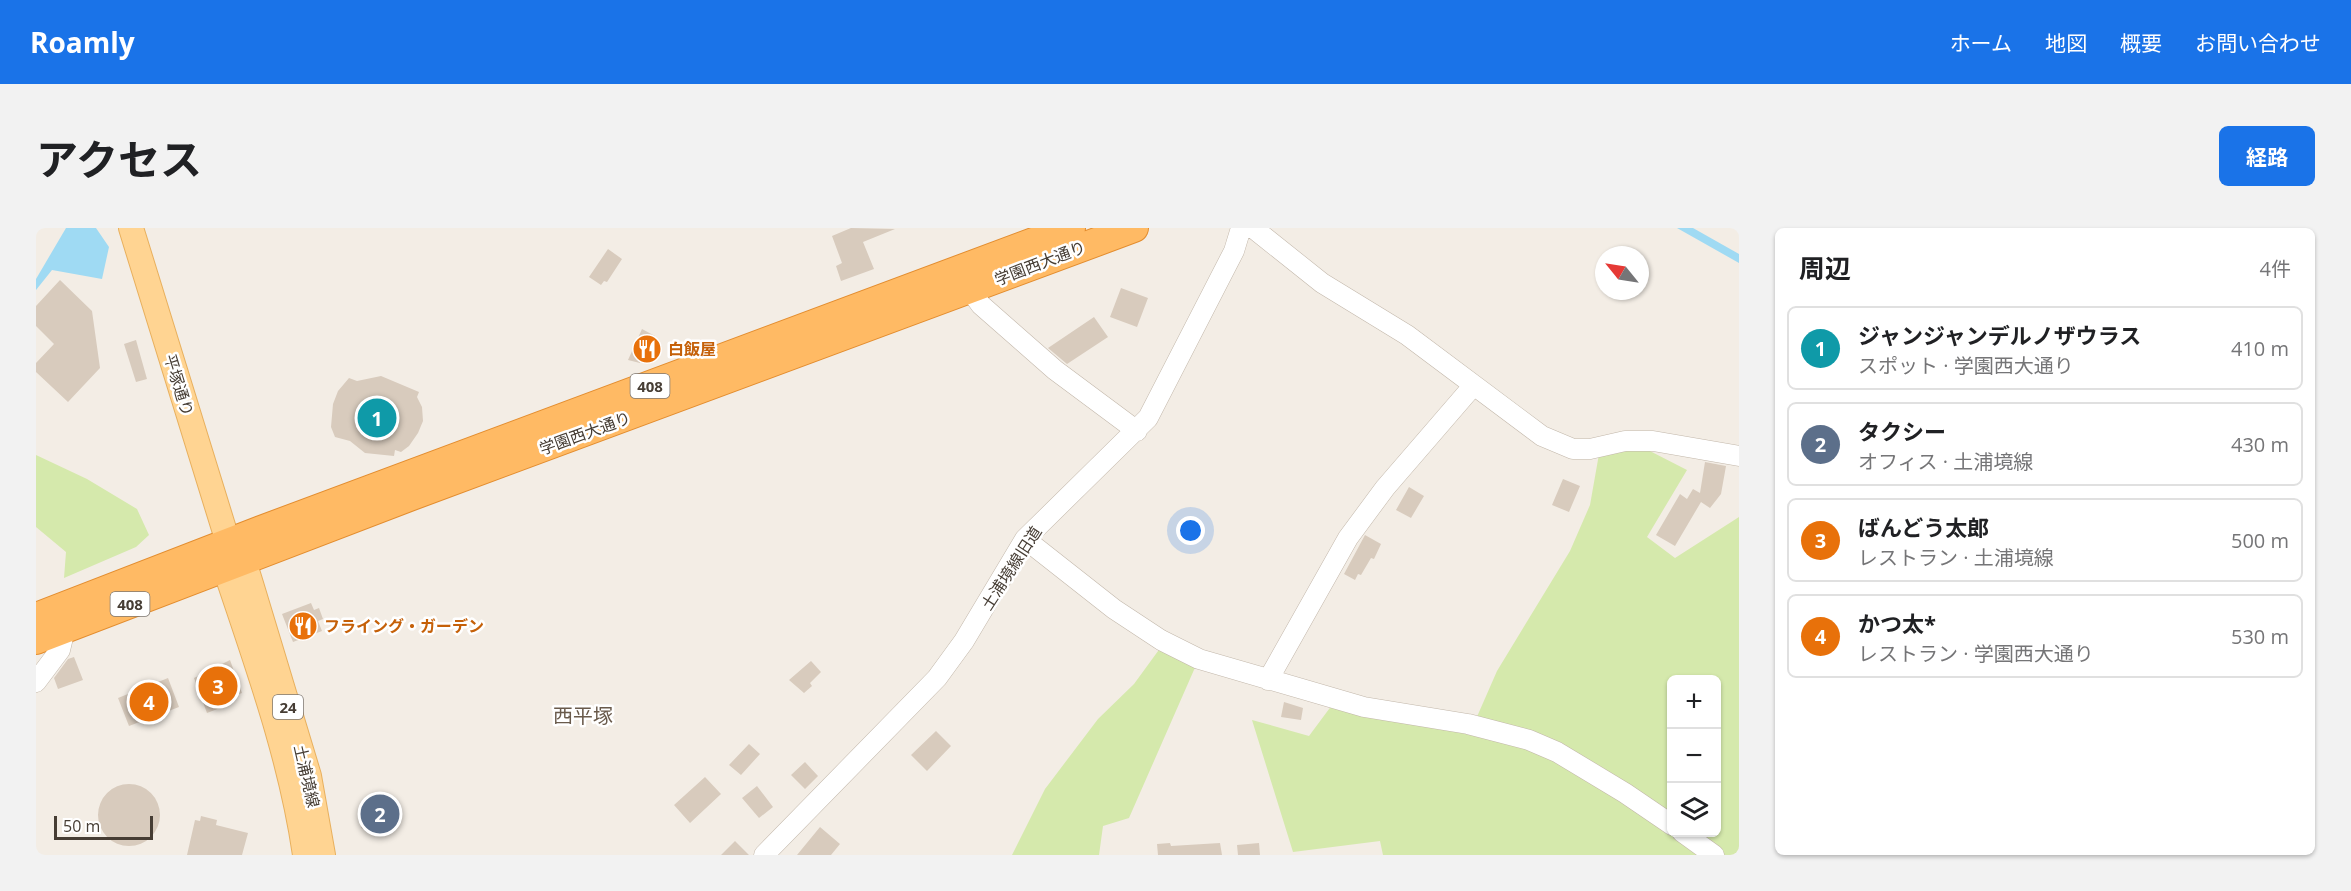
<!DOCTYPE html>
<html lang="ja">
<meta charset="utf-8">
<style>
body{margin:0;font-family:"Open Sans","Noto Sans JP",sans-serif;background:#f2f2f2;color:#202124}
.controls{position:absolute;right:18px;bottom:18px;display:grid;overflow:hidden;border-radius:9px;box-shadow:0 2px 4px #0004}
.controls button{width:54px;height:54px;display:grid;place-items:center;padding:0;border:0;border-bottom:2px solid #e0e0e0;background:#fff;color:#202124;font:30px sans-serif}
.compass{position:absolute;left:1559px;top:18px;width:54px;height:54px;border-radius:50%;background:#fff;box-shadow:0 2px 4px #0004;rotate:300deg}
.scale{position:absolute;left:18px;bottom:15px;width:99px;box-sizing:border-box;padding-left:6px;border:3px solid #463d34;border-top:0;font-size:16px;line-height:21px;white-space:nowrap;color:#463d34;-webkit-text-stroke:4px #fff;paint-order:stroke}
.you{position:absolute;left:1155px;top:303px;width:21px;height:21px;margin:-15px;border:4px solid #fff;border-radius:50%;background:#1a73e8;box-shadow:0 0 0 9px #1a73e833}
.badge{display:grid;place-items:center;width:39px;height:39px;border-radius:50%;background:#1a73e8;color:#fff;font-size:20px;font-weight:700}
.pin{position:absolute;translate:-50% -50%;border:3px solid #fff;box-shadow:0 2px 6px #0006}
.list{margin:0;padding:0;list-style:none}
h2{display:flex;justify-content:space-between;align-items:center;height:78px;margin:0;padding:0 24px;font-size:26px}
h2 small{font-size:20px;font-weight:400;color:#757577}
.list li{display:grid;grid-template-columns:39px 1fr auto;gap:18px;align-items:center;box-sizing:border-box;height:84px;margin:0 12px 12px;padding:0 12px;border:2px solid #e0e0e0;border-radius:9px}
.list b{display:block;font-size:22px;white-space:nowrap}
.list p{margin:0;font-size:20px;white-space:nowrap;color:#757577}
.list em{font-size:20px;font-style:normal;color:#757577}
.icon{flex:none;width:33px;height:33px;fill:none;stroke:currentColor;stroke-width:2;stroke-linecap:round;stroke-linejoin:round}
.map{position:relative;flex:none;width:1703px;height:627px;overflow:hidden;border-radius:9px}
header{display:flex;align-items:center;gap:36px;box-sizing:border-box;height:84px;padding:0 30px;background:#1a73e8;color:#fff}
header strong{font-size:28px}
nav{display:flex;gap:33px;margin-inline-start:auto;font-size:21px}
.intro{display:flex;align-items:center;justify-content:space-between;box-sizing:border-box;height:144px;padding:0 36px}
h1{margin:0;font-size:42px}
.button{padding:15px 27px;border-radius:9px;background:#1a73e8;color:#fff;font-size:21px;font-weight:700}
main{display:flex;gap:36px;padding:0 36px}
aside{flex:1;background:#fff;border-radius:9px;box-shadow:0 2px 4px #0004}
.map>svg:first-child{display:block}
.green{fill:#d5e9ac}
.water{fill:#9fdaf3}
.building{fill:#d8cbbd}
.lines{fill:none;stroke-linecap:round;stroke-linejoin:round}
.minor-casing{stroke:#c2b7aa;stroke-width:21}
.major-casing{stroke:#e8b05e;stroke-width:26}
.highway-casing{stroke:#e38d2f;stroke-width:30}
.minor{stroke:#fff;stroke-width:20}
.major{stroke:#ffd492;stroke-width:24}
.highway{stroke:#ffba64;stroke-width:28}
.labels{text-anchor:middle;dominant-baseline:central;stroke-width:5;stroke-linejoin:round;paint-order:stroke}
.shield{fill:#fff;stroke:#7e7771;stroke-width:1.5}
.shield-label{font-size:15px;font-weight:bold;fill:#463d34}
.street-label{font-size:16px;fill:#463d34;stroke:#fff}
.food-label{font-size:16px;font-weight:bold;fill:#c56008;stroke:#fff;text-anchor:start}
.quarter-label{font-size:20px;fill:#695a4b;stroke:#fff}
</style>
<header>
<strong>Roamly</strong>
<nav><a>ホーム</a><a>地図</a><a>概要</a><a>お問い合わせ</a></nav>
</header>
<div class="intro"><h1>アクセス</h1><a class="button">経路</a></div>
<main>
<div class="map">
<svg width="1703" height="627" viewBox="0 0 1703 627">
<rect width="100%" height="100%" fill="#f3ede5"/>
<path class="green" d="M1610,221L1651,242L1611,309L1639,330L1703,289V627H1689L1655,605L1680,604V452H1636L1635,591L1440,491L1461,443L1534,323L1554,277L1563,226Z
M0,227L51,251L101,281L113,307L100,319L28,350L30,324L0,299Z
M1125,419L1161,435L1093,590L1067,598L1063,627H976L1009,561L1062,491L1098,456Z
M1296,477L1483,514L1575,563L1665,627H1347L1344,613L1257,624L1216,492L1273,508Z"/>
<path class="water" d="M30,0H60L73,19L66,51L16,42L0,62V51Z
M1641,0H1657L1703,26V35Z"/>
<path class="building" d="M815,0L859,1L827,14L838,41L805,53L800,38L806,35L796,8Z
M572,21L586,31L571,54L568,53L565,57L553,49Z
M24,52L56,83L64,140L32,174L0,144V135L18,116L0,98V78Z
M1085,60L1112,70L1101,99L1074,89Z
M1058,89L1072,109L1031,136L1012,120Z
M606,101L619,108L617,113L626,118L621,128L611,124L604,135L592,132Z
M100,112L111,151L100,154L88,116Z
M345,148L383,164L381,169L386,179L387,193L382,205L373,218L365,224L359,222L358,228L329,225L314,213L299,209L295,199L297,176L302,163L313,150L321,153Z
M1669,234L1690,238L1685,266L1674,280L1665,274L1639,318L1620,307L1644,266L1651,271L1657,261L1664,265Z
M1527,251L1544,258L1533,284L1516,277Z
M1373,259L1388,268L1375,290L1360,282Z
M1329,307L1345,316L1338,331L1335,330L1325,347L1322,346L1319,352L1308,346Z
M275,375L278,382L283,380L287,391L282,393L286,403L257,414L246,386Z
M38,429L47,452L22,461L18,450L32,431Z
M194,432L206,465L181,474L184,480L171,485L158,450Z
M775,433L785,444L774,455L776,458L768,465L753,452Z
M132,450L143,479L93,498L82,470Z
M1248,474L1267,480L1265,492L1245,489Z
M900,503L915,518L891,543L875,527Z
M713,516L724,526L705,547L693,537Z
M769,534L782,548L769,561L755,547Z
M669,549L685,566L654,595L638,577Z
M62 587a31 31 0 1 1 62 0a31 31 0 1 1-62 0Z
M721,558L737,579L723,590L706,570Z
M337,567L354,572L343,605L325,600Z
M165,588L181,592L180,597L212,605L206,627H151L159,592L164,593Z
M784,599L804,616L795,627H761Z
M699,613L713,627H685Z
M1134,615L1135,618L1184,615L1186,627H1122L1121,616Z
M1223,615L1224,627H1202L1201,617Z"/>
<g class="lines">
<g class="minor-casing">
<path id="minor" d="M1217,0L1286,55L1371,107L1506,208L1537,221H1554L1589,213H1617L1703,228
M934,62L945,77L1019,142L1101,203
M989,311L1078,381L1125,412L1163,431L1328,479L1432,496L1493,512L1521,524L1589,565L1636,597
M1232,452L1312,310L1349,260L1437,158
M0,454L24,422L29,401
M1646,604L1678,627
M728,627L901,450L928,413L989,311L1112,190L1198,23L1205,0"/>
</g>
<g class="major-casing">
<path id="major" d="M95,0L192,314L208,333L216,359L273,548L287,627
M191,323L189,341C220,434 255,529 269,627"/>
</g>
<g class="highway-casing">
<path id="highway" d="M0,389L225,302L1035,0
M0,412L376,268L1098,0"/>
</g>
<use href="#minor" class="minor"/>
<use href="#major" class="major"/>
<use href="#highway" class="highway"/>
</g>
<defs>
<g id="restaurant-disc" transform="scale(1.5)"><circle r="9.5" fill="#e8710a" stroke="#fff"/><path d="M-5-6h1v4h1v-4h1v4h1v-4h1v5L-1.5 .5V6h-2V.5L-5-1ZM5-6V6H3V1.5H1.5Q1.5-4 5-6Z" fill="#fff"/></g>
</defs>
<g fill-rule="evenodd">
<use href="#restaurant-disc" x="611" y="121"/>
<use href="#restaurant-disc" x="267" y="398"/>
</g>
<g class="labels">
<g class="shield">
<rect x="594.5" y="146" width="39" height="24" rx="4.5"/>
<rect x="74.5" y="364" width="39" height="24" rx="4.5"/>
<rect x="237" y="467" width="30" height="24" rx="4.5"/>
</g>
<g class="shield-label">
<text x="614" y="158">408</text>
<text x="94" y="376">408</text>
<text x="252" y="479">24</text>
</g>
<g class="street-label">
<text transform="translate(1004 35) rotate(-21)">学園西大通り</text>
<text transform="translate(143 157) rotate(73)">平塚通り</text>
<text transform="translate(549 205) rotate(-20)">学園西大通り</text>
<text transform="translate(975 340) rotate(-57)">土浦境線旧道</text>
<text transform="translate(271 548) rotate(77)">土浦境線</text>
</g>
<g class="food-label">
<text x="632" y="121">白飯屋</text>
<text x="288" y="398">フライング・ガーデン</text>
</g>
<g class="quarter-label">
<text x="547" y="487">西平塚</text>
</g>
</g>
</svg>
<div class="controls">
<button>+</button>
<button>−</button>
<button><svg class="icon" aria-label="layers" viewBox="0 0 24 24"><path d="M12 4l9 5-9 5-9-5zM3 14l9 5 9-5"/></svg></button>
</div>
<svg class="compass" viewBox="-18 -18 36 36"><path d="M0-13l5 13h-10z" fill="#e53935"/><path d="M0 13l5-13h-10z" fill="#757577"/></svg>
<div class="scale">50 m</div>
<div class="you"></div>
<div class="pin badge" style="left:341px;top:190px;background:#0f9aa8">1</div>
<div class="pin badge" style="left:344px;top:586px;background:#5c6f8a">2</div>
<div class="pin badge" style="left:182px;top:458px;background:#e8710a">3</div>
<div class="pin badge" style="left:113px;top:474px;background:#e8710a">4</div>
</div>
<aside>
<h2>周辺<small>4件</small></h2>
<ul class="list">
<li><span class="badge" style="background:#0f9aa8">1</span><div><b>ジャンジャンデルノザウラス</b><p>スポット · 学園西大通り</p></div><em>410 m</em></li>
<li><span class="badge" style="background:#5c6f8a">2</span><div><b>タクシー</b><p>オフィス · 土浦境線</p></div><em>430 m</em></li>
<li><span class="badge" style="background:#e8710a">3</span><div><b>ばんどう太郎</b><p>レストラン · 土浦境線</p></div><em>500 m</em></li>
<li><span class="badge" style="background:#e8710a">4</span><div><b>かつ太*</b><p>レストラン · 学園西大通り</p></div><em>530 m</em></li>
</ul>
</aside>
</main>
